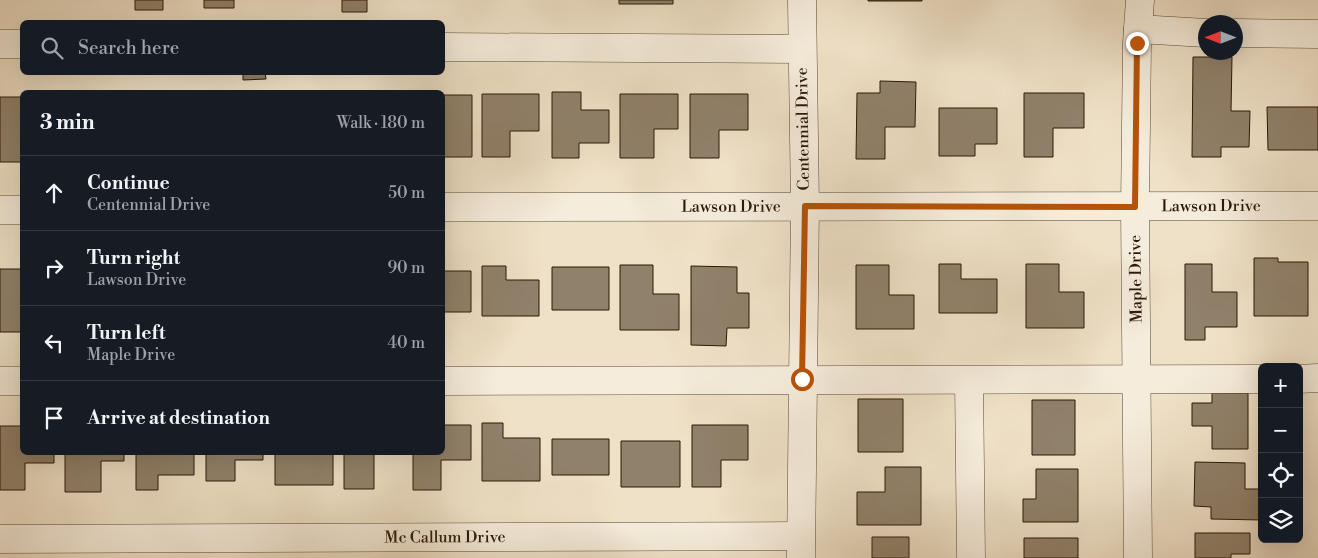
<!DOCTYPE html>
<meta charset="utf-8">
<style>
body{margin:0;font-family:"Libre Bodoni",serif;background:#20242c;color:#f1f3f6}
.controls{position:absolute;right:15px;bottom:15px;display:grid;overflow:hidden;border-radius:8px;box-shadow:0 5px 20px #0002}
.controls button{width:45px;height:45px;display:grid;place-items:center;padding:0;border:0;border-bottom:1px solid #363941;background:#171b24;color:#f1f3f6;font:25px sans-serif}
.compass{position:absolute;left:1198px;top:15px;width:45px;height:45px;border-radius:50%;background:#171b24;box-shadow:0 5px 20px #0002;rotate:270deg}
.stop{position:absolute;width:15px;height:15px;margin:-11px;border:4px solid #b45309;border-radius:50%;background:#fff}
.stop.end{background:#b45309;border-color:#fff;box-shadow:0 1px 5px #0008}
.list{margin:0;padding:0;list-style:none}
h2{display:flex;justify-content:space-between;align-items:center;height:65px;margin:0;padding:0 20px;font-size:21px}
h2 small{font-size:16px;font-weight:400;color:#9ea1a6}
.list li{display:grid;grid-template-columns:32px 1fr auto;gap:15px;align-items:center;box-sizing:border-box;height:75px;padding:0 20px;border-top:1px solid #363941}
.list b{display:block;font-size:19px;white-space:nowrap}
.list p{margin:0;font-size:16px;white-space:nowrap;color:#9ea1a6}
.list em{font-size:16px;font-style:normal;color:#9ea1a6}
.icon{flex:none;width:28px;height:28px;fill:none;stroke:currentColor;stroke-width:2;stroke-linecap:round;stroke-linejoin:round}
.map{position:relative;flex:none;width:1318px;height:558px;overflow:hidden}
.search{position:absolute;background:#171b24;box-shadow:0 5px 20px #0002;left:20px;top:20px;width:425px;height:55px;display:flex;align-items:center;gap:12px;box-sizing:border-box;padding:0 18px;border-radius:8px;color:#9ea1a6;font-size:19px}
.panel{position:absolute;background:#171b24;box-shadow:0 5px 20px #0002;left:20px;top:90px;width:425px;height:365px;border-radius:8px}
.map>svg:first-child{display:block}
.building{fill:#90816b;stroke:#2a1907}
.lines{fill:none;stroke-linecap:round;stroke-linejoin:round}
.minor-casing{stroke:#5b4b37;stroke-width:29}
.minor{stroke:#f5ecdb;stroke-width:28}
.route{stroke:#b45309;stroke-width:6}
.labels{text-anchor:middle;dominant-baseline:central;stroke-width:4.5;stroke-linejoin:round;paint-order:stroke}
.street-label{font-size:16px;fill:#2a1907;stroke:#f5ecdb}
</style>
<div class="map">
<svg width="1318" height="558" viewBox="0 0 1318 558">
<rect width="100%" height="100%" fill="#efe1c7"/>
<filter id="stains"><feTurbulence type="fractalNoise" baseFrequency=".004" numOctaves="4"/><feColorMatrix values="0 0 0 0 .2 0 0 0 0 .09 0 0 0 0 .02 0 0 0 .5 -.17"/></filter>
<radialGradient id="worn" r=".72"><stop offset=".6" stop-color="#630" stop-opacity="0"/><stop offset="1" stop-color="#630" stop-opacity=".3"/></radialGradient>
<path class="building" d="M135,0H163V10H135Z
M204,0H234V8H204Z
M342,0H367V12H342Z
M619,0H673V4H619Z
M868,0H922V1H868Z
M1193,57H1232L1231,111H1250L1249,147H1221V157H1192Z
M243,72H265L266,79L243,80Z
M880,81L916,82L915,127H885V159H856L857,93H880Z
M552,92H581V110H609V143H579V158H552Z
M1024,93H1084V128H1053V157H1024Z
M482,94H539V131H510V157H482Z
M620,94H678V129H654V158H620Z
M690,94H748V130H719V158H690Z
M442,95H472V157H442Z
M0,97H22V162H0Z
M1267,107H1318V150H1268Z
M939,108H997V144H975V156H939Z
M1254,258H1278V262H1308V316H1254Z
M939,264H961V279H997V313H939Z
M1026,264H1059V292H1084V328H1026Z
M1185,264H1212V292H1237V327H1205V340H1185Z
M620,265H653V294H679V330H620Z
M856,265H889V295H914V329H856Z
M482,266H506V280H539V316H482Z
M691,266L737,267V293H749V328H727L726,346L691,345Z
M552,267H609V310H552Z
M0,269H22V332H0Z
M442,271H471V312H442Z
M1212,393H1248V449H1212V426H1192V403H1212Z
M858,399H903V452H858Z
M1032,400H1075V455H1032Z
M482,423H503V438H540V481H482Z
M442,425H471V460H441V490H413V452H442Z
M692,425H748V460H721V487H692Z
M0,426H22V452H54V463H25V490H0Z
M552,439H609V475H552Z
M621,441H680V487H621Z
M65,452H124V461H101V492H65Z
M136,452H194V475H158V490H136Z
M206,452H263V460H235V481H206Z
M275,452H333V485H275Z
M344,452H374V489H344Z
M1195,462L1245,463V489H1262V520L1211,519V507L1194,506Z
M885,467H921V525H857V492H885Z
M1036,469H1078V522H1023V499H1036Z
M1195,533H1250V554H1231V558H1195Z
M872,537H909V558H872Z
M1024,538H1078V558H1024Z"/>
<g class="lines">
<g class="minor-casing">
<g id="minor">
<path d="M1138,29L1206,33"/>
<path d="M1236,33L1318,34"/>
<path d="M0,44H22"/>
<path d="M442,47L802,49"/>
<path id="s1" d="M442,207L1318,206"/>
<path d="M0,210H22"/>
<path d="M1299,379L1318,378"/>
<path d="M969,380L971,558"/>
<path d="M0,381H22"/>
<path d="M442,381L1262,379"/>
<path id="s2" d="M0,539L800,536"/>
<path d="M801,558L805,206L802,0"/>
<path d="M1138,558L1135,207L1137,43L1140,0"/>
</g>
</g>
<use href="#minor" class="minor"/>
</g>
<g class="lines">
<path class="route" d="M802,379L805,206L1135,207L1137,43"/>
</g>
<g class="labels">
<g class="street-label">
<text transform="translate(803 129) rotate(-91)">Centennial Drive</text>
<text stroke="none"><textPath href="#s1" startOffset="289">Lawson Drive</textPath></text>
<text stroke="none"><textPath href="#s1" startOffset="769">Lawson Drive</textPath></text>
<text transform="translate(1136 279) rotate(-91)">Maple Drive</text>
<text stroke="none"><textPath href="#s2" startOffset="445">Mc Callum Drive</textPath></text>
</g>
</g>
<rect width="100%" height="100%" filter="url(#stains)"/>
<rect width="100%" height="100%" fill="url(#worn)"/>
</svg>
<div class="controls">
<button>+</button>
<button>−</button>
<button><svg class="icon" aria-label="locate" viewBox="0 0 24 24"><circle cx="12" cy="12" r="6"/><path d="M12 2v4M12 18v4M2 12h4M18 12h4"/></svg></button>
<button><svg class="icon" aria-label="layers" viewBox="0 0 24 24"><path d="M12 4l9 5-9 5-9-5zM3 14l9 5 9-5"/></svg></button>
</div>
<svg class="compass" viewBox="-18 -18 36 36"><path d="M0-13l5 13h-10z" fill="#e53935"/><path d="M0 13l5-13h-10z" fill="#9ea1a6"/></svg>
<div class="stop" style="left:802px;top:379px"></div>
<div class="stop end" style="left:1137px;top:43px"></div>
<div class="search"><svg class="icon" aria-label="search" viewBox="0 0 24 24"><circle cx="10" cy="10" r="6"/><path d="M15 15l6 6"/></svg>Search here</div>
<section class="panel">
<h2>3 min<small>Walk · 180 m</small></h2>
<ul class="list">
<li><svg class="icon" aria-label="ahead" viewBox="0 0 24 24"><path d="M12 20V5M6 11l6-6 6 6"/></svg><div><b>Continue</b><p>Centennial Drive</p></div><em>50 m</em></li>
<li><svg class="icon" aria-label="right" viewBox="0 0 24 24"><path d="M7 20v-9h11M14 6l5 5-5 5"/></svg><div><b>Turn right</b><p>Lawson Drive</p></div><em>90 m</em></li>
<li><svg class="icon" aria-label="left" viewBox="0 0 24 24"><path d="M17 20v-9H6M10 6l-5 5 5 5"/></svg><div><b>Turn left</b><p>Maple Drive</p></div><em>40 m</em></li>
<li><svg class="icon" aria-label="arrive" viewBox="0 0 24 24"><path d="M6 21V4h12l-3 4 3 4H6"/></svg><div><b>Arrive at destination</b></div></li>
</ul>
</section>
</div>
